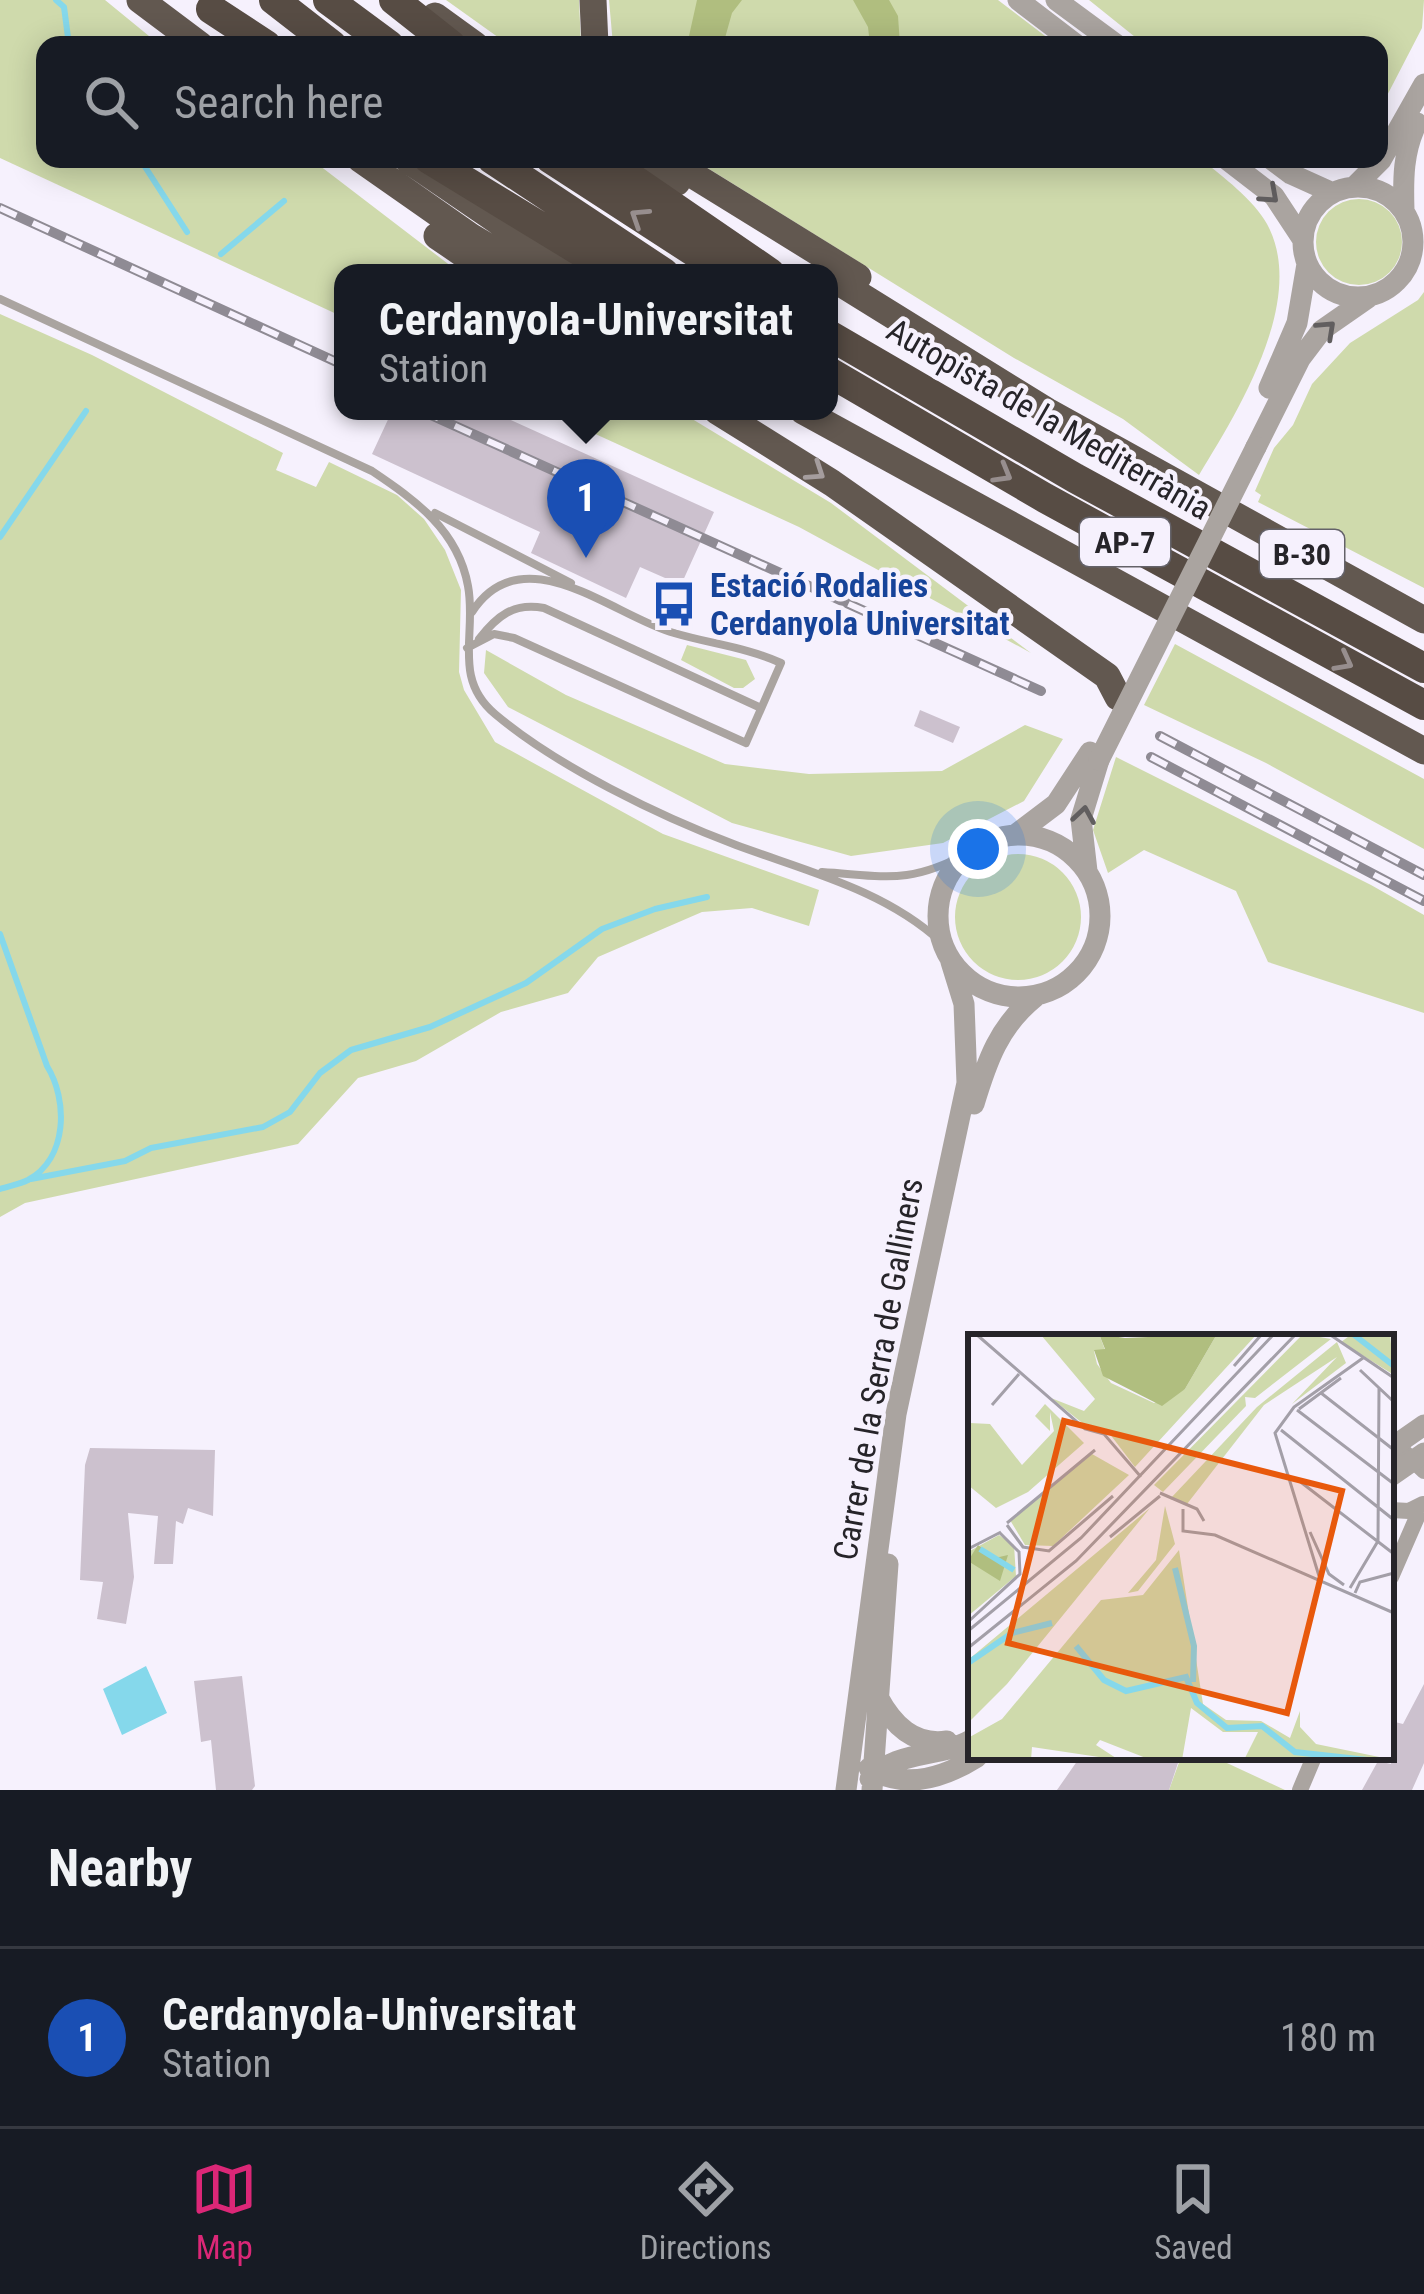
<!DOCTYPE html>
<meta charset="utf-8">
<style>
body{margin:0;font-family:"Roboto Condensed",sans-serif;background:#242831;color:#f1f3f6}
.you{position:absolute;left:978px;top:849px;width:42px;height:42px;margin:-30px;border:9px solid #fff;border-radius:50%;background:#1a73e8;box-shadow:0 0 0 18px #1a73e833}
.badge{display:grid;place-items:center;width:78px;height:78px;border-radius:50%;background:#db2777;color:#fff;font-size:39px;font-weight:700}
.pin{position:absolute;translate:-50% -99px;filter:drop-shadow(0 3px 6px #0008)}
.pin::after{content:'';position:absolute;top:63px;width:42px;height:36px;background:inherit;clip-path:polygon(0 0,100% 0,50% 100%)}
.popup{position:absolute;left:334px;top:264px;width:504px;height:156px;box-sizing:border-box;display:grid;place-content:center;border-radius:24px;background:#171b24;filter:drop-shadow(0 3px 9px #0005);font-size:39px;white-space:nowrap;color:#9ea1a6}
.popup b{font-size:45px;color:#f1f3f6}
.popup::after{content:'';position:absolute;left:50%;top:100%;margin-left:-24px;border:24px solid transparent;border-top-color:#171b24}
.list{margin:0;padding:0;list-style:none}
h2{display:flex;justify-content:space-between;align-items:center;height:156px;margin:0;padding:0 48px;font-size:51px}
h2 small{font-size:39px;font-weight:400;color:#9ea1a6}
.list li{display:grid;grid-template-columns:78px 1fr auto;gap:36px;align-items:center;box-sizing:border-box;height:180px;padding:0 48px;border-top:3px solid #363941}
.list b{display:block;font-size:45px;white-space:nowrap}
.list p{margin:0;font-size:39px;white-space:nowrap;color:#9ea1a6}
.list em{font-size:39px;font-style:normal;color:#9ea1a6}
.icon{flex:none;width:66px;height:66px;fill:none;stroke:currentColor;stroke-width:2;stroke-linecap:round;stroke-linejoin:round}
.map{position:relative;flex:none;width:1424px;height:1790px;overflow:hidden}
.search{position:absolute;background:#171b24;box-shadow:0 6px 30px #0003;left:36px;right:36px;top:36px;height:132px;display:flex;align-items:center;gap:30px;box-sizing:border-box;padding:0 42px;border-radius:24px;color:#9ea1a6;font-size:45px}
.sheet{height:336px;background:#171b24}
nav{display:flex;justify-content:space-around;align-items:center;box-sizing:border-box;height:168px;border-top:3px solid #363941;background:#171b24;font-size:33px;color:#9ea1a6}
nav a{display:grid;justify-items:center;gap:6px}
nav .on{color:#db2777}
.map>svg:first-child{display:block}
.green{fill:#cfdaac}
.forest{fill:#b0be7f}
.water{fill:#85d8eb}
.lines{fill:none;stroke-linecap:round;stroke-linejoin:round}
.stream{stroke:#85d8eb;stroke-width:6}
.building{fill:#ccc1ce}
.service{stroke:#aaa4a0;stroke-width:8}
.minor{stroke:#aaa4a0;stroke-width:16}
.tertiary{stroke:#aaa4a0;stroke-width:21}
.trunk{stroke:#625850;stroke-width:27}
.motorway{stroke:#574c44;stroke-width:30}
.rail-casing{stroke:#8f8b94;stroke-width:10}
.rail{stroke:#f6f1fd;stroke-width:6;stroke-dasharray:18;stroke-linecap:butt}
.tertiary-bridge{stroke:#aaa4a0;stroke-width:21}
.oneway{stroke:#615e5f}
.oneway2{stroke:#978e8e}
.oneway3{stroke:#a59d9e}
.labels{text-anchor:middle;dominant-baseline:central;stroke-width:9;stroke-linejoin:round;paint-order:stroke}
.shield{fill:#f6f1fd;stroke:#646269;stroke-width:3}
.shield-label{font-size:30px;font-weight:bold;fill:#262429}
.street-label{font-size:33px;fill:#262429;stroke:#f6f1fd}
.transit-label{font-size:33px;font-weight:bold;fill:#164399;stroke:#f6f1fd;text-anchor:start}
.inset-river{fill:none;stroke:#85d8eb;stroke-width:6}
.inset-road{fill:none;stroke:#a39fa8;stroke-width:3}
.view{fill:#e8590c;fill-opacity:0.15;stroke:#e8590c;stroke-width:6}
.inset-edge{fill:none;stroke:#262429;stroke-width:6}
</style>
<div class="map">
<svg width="1424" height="1790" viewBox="0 0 1424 1790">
<rect width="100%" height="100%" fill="#f6f1fd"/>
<path class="green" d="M0,0H105L160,45H45V159H311L460,273H343V317L0,158Z
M446,0H579L581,45H509Z
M609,0H998L1057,45H613Z
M1089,0H1424L1422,28L1379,111V45H1145Z
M693,159H1201C1223,177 1253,199 1267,224C1308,299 1238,411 1199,475L1123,419L1014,358Z
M1316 242a43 43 0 1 1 86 0a43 43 0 1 1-86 0Z
M1424,292V588L1258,502L1261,495L1255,491L1274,448L1293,425L1312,384L1350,343L1418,300Z
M0,314L92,355L283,453L276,470L316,487L329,462L397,495L424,519L445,550L461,590L459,672L464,690L495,742L663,834L819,890L809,926L752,908L702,912L598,957L568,993L501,1012L416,1061L358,1078L298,1144L25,1203L0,1217Z
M545,411H679L831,503L1031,653L799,527Z
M1175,644L1424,779V849L1266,763L1144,705Z
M687,645L746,660L755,679L743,688H734L681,660Z
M486,650L566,695L725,764L809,774L942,771L1025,725L1063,739L1024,801L943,843L851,856L732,823L508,707L484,673Z
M1116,757L1371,885L1424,915V1013L1268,962L1236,891L1144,850L1108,873L1093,830Z
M955 917a63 63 0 1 1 126 0a63 63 0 1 1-126 0Z
M1181,1757H1214L1285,1790H1169Z"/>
<path class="forest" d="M697,0H742L732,13L723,45H687Z
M853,0H889L898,16L900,45H870L868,27Z"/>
<path class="water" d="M146,1666L167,1713L122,1735L103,1689Z"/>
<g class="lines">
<path class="stream" d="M56,0L64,7L69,45
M140,159L187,232
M221,254L284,201
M0,537L86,411
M0,934L47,1066C68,1100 68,1158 28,1180C20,1184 9,1186 0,1189
M31,1179L125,1161L151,1148L263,1127L290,1112L320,1073L351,1050L430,1027L526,983L602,929L655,909L707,897"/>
</g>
<path class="building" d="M392,411H491L714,512L681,585L640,567L626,598L531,553L540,532L372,454Z
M920,710L960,727L953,743L914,726Z
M90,1448L215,1450L213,1516L188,1508L183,1524L176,1521L173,1564H154L158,1516L128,1513L134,1577L126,1624L97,1619L103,1582L80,1580L85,1465Z
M242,1676L255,1786L252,1790H216L211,1740L201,1742L194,1681Z
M1424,1684V1763L1412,1790H1362L1378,1761L1391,1764L1395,1722L1403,1724Z
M1080,1757H1180L1169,1790H1057Z"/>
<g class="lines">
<path class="service" d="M0,299L372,471C415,500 458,530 468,586C477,633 452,678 495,714C558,767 659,816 736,845C806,871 885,890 941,942
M435,513L571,583
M479,639C497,616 514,602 544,608L761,708
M467,648L494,634L514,638L746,743L781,663C746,647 711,644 674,633C615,617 523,533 472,612
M822,872C886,876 908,885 968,853"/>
<path class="minor" d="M1391,1459L1403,1451L1424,1471
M1391,1510L1409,1511L1423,1504
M1391,1577L1421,1508
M1300,1790L1314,1757"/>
<path class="tertiary" d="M1018,0L1077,45
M1056,0L1117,45
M1226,159L1274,196L1303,240
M1271,159L1291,174L1333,193
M1355,186L1381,160L1424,84
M1303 242a55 55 0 1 1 110 0a55 55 0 1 1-110 0Z
M1404,210C1403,179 1403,151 1417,123
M1269,388L1297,323L1307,264
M1256,447L1300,359L1322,330L1368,298
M938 916a81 81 0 1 1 162 0a81 81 0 1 1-162 0Z
M1015,835L1056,804L1090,752
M1087,871L1081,819L1099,760
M974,1104C987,1061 999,1026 1035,997
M1391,1448L1424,1425
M1391,1476L1424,1453
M878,1697C893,1725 914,1746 947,1741
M869,1768C904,1790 942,1779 977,1757
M870,1779C896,1750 939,1758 971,1740
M846,1790L896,1414L967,1083L964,1004L951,962
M872,1790L888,1564"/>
<path class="trunk" d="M140,0L200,45
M593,0L595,45
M435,16L475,45
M360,159L470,236L532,273
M407,159L574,273
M640,159L677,182
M667,159L858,277
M437,236L491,273
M829,276L1047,411L1424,620
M717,411L832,483L1107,676L1118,697
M803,411L1424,751"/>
<path class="motorway" d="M274,0L332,45
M328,0L389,45
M394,0L451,45
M211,9L266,45
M429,159L616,273
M492,159L664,273
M551,159L727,273
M604,159L770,273
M829,335L1075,478L1424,668
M829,372L1045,498L1424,705"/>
<g class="rail-casing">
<path id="rail" d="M0,208L343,365
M422,411L1041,691
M1160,736L1424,875
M1151,757L1424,901"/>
</g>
<use href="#rail" class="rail"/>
<path class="tertiary-bridge" d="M1099,760L1256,447"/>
</g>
<defs><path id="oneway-chevron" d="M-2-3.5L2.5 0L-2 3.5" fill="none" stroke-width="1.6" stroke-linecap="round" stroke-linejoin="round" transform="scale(3)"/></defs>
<g class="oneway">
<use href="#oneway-chevron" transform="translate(1270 195) rotate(42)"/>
<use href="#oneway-chevron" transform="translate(1327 329) rotate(-43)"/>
<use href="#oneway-chevron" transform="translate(1084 815) rotate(-81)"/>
</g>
<g class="oneway2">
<use href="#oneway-chevron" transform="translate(639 217) rotate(-147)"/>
<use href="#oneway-chevron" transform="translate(1003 474) rotate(30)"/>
<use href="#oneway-chevron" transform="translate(1344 662) rotate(28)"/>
</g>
<use class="oneway3" href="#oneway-chevron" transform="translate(816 472) rotate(34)"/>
<defs>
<g id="bus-bare" transform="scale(3.6)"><path d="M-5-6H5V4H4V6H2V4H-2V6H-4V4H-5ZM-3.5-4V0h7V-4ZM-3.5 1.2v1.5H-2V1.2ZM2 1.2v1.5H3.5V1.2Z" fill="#1a4fb4" stroke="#f6f1fd" stroke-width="2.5" paint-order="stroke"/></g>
</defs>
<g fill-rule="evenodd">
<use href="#bus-bare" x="674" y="604"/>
</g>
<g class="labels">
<g class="shield">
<rect x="1080" y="518" width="90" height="48" rx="9"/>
<rect x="1260" y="530" width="84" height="48" rx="9"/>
</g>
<g class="shield-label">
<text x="1125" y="542">AP-7</text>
<text x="1302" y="554">B-30</text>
</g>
<g class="street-label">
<text transform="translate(1049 419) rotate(30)">Autopista de la Mediterrània</text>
<text transform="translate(878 1369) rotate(-80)">Carrer de la Serra de Galliners</text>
</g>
<g class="transit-label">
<text x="710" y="585">Estació Rodalies<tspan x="710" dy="38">Cerdanyola Universitat</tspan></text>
</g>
</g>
<g transform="translate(968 1334)">
<rect width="426" height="426" fill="#f6f1fd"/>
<path d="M131,0L137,16L126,17L129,30L143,49L186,69L217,55L249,0H289L167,133L138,95L118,92L83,64L116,77L127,65L73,1ZM335,0L363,5L287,64L277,63L278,72L195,158L186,151ZM384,0H422L426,41L373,8ZM369,8L378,29L324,70L369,23L296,71L219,170L202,165L289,73ZM77,70L116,109L60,158L28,174L0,151L2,89L22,90L54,131L86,97L82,78V97L67,82ZM124,120L161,141L85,212L57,211L42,186ZM197,172L207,210L170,257L160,259L188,226ZM182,174L39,350L0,389V326ZM31,201L46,211L48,242L0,282V218ZM211,216L235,370L258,386L293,387L322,404L332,377V393L348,410L426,426H276L290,398H255L223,374L214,426H183L132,406L128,411L151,426L64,413L63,426H0V404L34,385L133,266L175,261Z" fill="#cfdaac"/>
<path d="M131,0L157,4L249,0L217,55L194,72L135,42L126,16L137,15ZM10,211L27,224L40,221L32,247L0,227Z" fill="#b0be7f"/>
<path class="inset-river" d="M385,0L426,32M12,215L46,236M207,234L226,312L225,348M108,312L136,346L158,357L218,343L229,369L259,394L294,392L327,418L399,426M0,329L44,299L84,289"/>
<path class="inset-road" d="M8,0L117,95L136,100L173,143M361,0L426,44M266,32L294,0M392,36L426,68M353,59L426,116M24,71L51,40M331,75L373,44M329,76L426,150M313,96L426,186M330,146L426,220M192,159L229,175L236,187M215,175V197L247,201L426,279M39,189L127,116M39,191L55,213L81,217L145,162M342,198L361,240L376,251M142,203L192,162M0,215L33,198M351,242L307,99L326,73L395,24M382,254L410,207L411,54M387,259L392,248L426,239M1,287L52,240L51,218L32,199M0,297L113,204L306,0M0,314L108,227L328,0"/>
<path class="view" d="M96,87L374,157L319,379L40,309Z"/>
<rect width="426" height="426" class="inset-edge"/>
</g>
</svg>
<div class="you"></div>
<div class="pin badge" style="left:586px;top:558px;background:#1a4fb4">1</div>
<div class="popup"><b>Cerdanyola-Universitat</b>Station</div>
<div class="search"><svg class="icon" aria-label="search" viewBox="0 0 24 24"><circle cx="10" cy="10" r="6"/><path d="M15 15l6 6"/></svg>Search here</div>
</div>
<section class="sheet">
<h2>Nearby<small></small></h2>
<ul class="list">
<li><span class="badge" style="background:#1a4fb4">1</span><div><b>Cerdanyola-Universitat</b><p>Station</p></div><em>180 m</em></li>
</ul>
</section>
<nav>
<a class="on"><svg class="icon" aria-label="map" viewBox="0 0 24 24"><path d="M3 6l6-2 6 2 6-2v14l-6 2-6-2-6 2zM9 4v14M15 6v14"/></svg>Map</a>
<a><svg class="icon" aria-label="directions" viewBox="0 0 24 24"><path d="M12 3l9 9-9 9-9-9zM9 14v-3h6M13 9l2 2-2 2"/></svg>Directions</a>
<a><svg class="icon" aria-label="saved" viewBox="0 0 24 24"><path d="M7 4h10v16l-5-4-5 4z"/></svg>Saved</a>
</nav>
